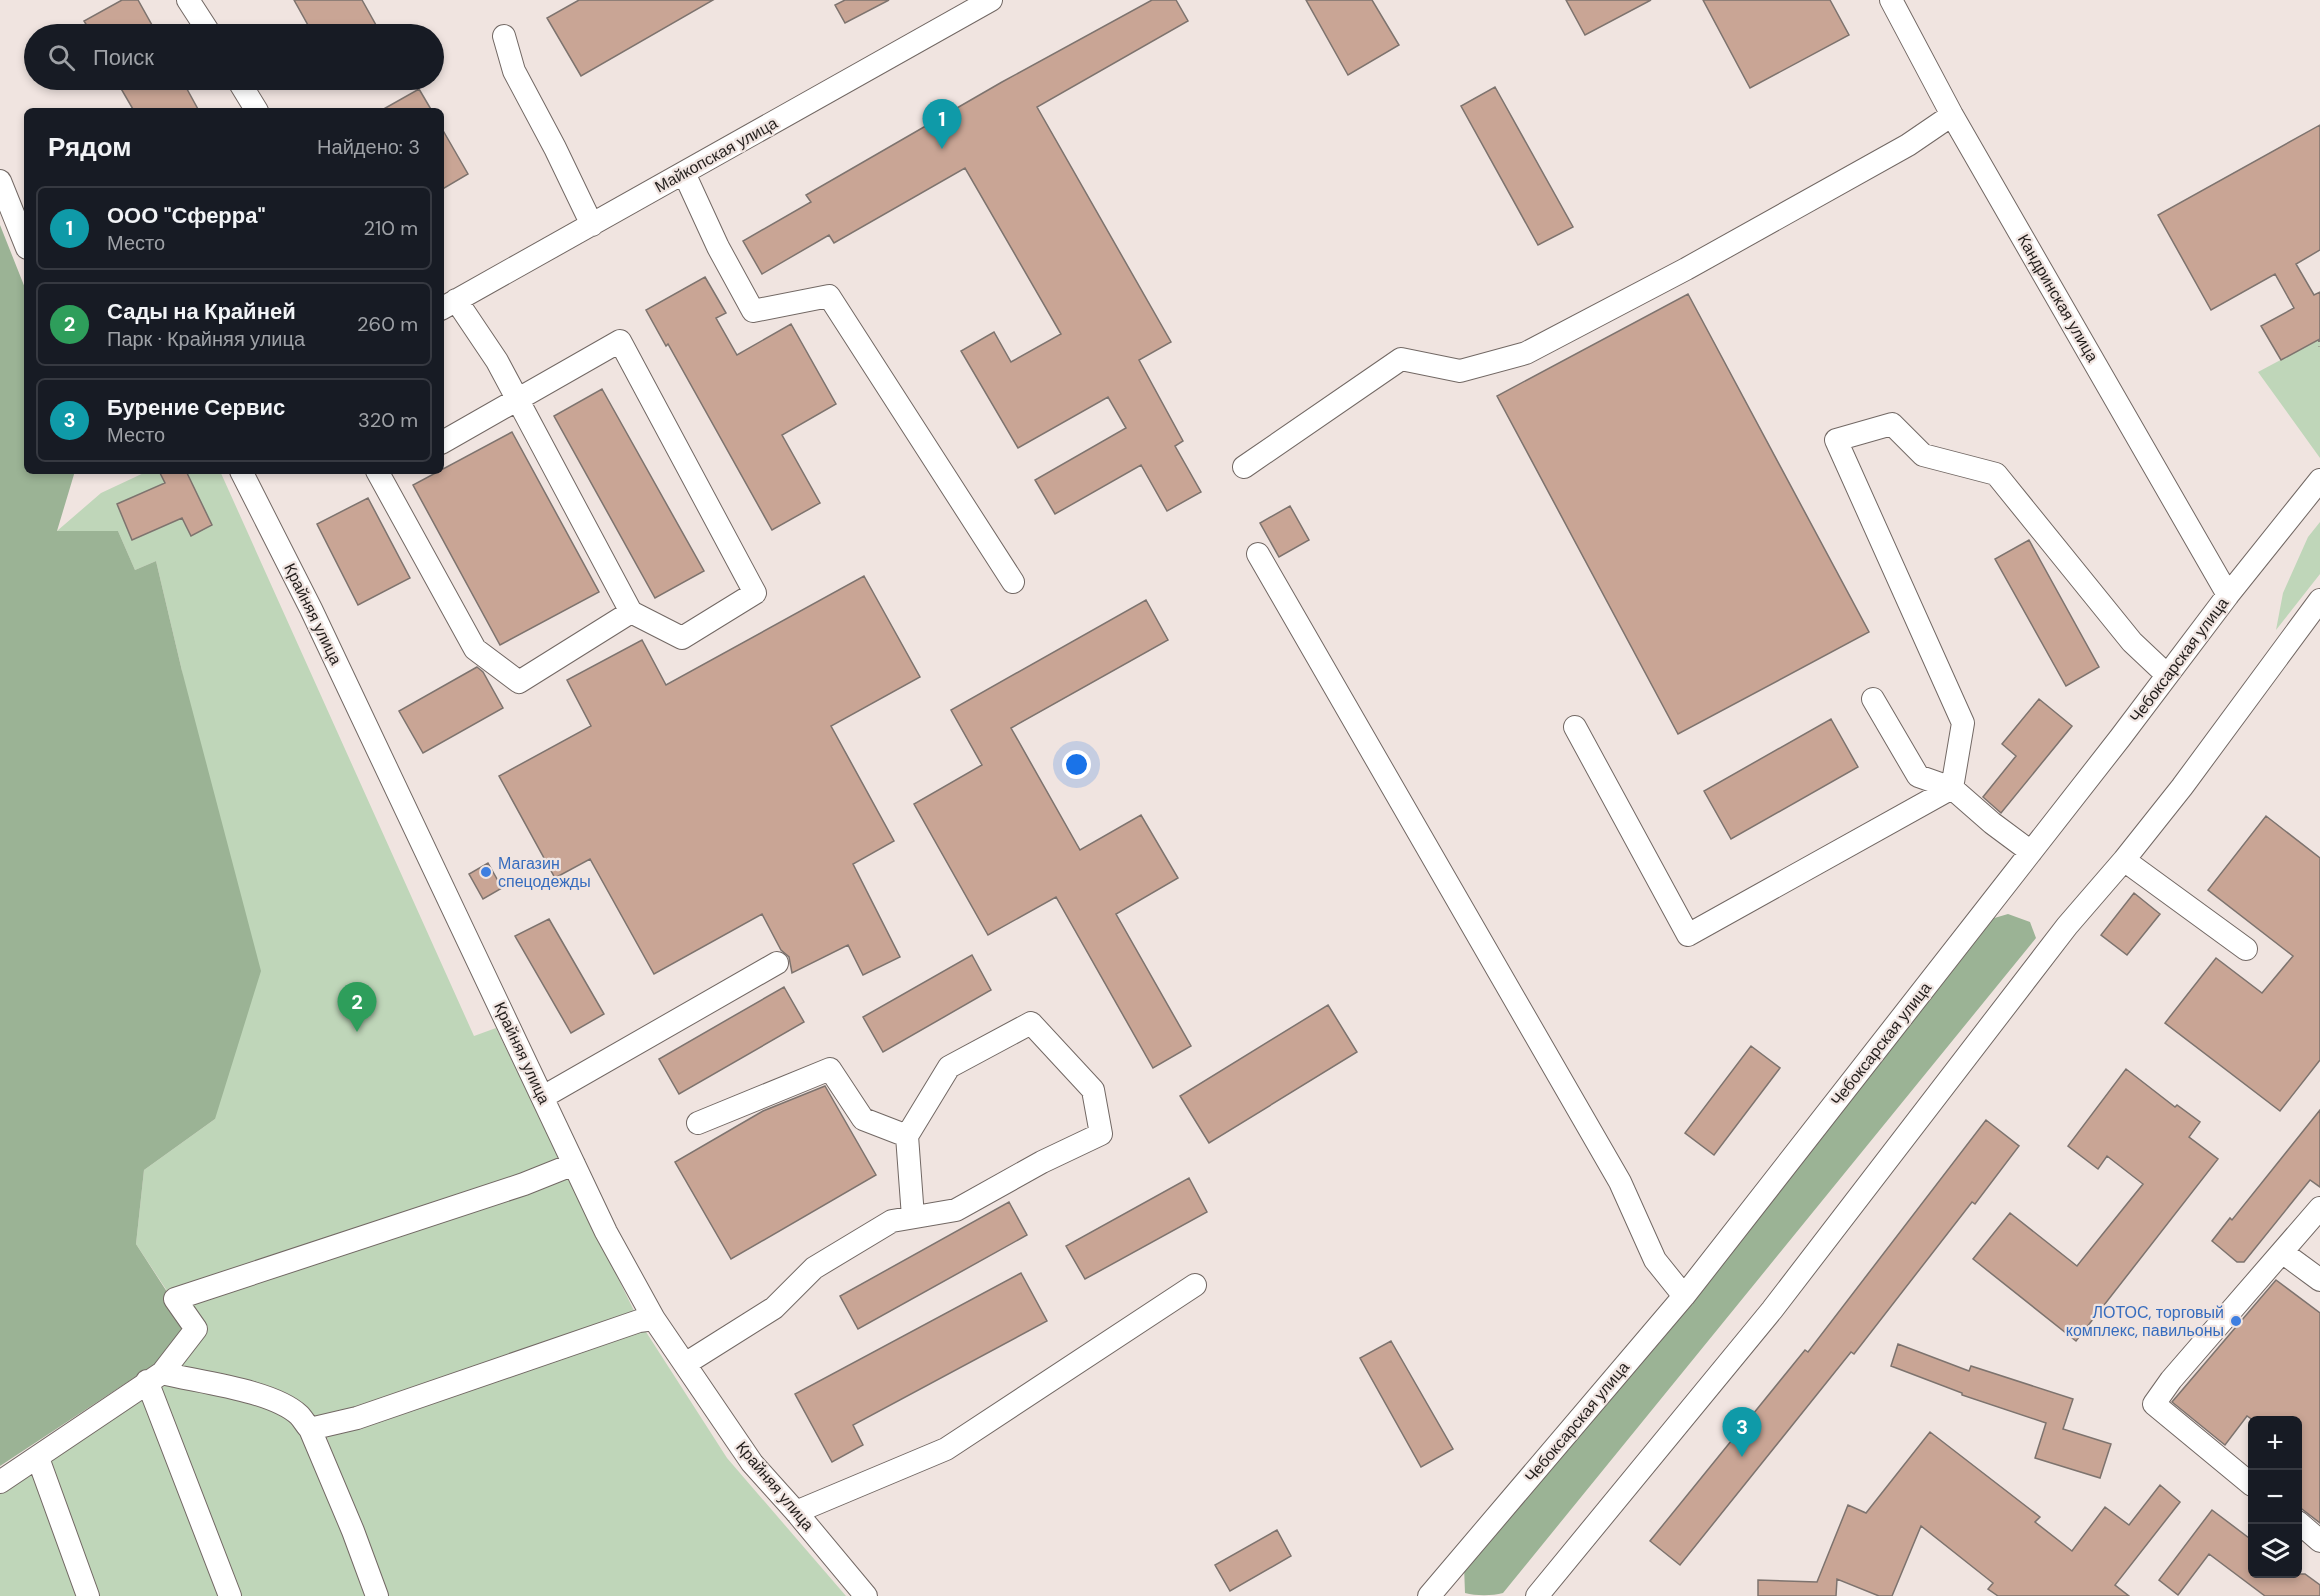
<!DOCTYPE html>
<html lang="ru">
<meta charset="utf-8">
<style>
body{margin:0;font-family:"DM Sans",sans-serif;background:#20242c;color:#f1f3f6}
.controls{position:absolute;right:18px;bottom:18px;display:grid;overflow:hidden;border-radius:9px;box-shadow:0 3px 9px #0003}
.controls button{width:54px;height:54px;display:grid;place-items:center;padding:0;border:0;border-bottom:2px solid #363941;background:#171b24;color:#f1f3f6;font:30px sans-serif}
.you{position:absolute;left:1077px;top:765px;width:21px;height:21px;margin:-15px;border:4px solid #fff;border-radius:50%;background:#1a73e8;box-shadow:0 0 0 9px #1a73e833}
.badge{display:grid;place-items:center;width:39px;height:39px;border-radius:50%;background:#0868d1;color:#fff;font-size:20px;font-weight:700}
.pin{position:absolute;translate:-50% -50px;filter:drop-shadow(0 2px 3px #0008)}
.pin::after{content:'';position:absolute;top:32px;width:21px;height:18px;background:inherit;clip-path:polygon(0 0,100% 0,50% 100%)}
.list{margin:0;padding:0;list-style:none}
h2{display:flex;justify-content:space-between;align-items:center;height:78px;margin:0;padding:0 24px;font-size:26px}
h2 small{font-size:20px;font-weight:400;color:#9ea1a6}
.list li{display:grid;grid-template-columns:39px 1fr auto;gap:18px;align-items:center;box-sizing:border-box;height:84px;margin:0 12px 12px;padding:0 12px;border:2px solid #363941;border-radius:9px}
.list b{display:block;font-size:22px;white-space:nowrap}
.list p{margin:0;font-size:20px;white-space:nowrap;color:#9ea1a6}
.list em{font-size:20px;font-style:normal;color:#9ea1a6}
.icon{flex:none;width:33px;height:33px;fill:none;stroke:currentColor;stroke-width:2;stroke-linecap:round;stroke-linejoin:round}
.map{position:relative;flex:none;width:2320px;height:1596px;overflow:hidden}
.search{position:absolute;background:#171b24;box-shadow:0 3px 9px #0003;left:24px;top:24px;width:420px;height:66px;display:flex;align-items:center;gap:15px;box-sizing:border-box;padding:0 21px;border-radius:33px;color:#9ea1a6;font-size:22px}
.panel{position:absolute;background:#171b24;box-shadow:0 3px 9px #0003;left:24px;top:108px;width:420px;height:366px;border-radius:9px}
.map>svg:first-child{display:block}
.green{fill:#bfd6b9}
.forest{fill:#9bb395}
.building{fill:#c9a595;stroke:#7d736e;stroke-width:1.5}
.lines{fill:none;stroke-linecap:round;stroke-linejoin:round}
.minor-casing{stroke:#726864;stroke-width:24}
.path{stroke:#827a77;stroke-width:4;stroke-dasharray:3 4.5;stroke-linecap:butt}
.minor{stroke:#fff;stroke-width:22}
.shop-dot{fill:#3f7fe0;stroke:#f0e4e0;stroke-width:2}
.labels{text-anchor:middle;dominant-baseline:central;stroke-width:4.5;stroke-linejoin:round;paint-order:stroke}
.street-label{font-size:16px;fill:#221e1c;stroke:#f0e4e0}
.shop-label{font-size:16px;fill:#366cbe;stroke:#f0e4e0;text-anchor:start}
</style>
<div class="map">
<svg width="2320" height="1596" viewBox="0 0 2320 1596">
<rect width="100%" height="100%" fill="#f0e4e0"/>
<path class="green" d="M2320,339V458L2258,372Z
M148,471H220L474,1036L496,1028L639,1321L727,1458L846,1596H386L321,1422L295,1410L370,1596H0V1476L164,1358L181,1312L136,1244L144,1170L215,1119L182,671L156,561L135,570L118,531H57L101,493Z
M2320,522V574L2276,630L2283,593L2308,537Z"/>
<path class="forest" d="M0,225L27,293V471H75L57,531H118L135,570L156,561L182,671L261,971L215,1119L144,1170L136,1244L191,1329L164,1358L0,1466Z
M2008,914L2030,922L2036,938L1503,1593C1492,1596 1476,1596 1465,1593L1464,1566L1991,919Z"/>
<path class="building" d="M122,0H138L157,34H92L84,21Z
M294,0H362L381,34H313Z
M579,0H713L581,76L547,18Z
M845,0H889L845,23L835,5Z
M1152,0H1176L1188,21L1037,107L1171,342L1139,360L1183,441L1175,446L1201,492L1167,511L1141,465L1055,514L1035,480L1126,428L1108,397L1018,448L961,351L994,332L1011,362L1061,334L965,168L834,243L829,235L762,274L743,241L811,202L806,195L1002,82Z
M1306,0H1372L1399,45L1348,75Z
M1566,0H1651L1585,35Z
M1703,0H1830L1849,35L1750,88Z
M116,80H182L199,111H134Z
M1495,87L1573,227L1538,245L1461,106Z
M419,89L432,111H380Z
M2320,125V250L2296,264L2314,295L2320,292V339L2281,360L2261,326L2294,308L2275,274L2211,310L2158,215Z
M441,127L468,174L441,190Z
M705,277L726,313L716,318L737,355L791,324L836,404L782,435L820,503L772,530L668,344L666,346L646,310Z
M1688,294L1869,632L1678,734L1497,396Z
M602,389L704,571L655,598L554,416Z
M512,432L599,592L500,645L413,485Z
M159,471H186L212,525L191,536L182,518L132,540L117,504L165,483Z
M368,498L410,578L358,605L317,524Z
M1290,506L1309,540L1279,557L1260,523Z
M2029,540L2099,667L2066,686L1995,559Z
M864,576L920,677L831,726L894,841L853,864L900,957L863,975L848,945L792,973L789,957L781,950L762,914L654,974L590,859L555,878L499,776L591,726L567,680L642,640L666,685Z
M1146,600L1168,640L1011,728L1080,850L1141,815L1178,878L1116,914L1191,1046L1153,1068L1056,897L988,935L914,804L982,765L951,710Z
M477,667L483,672L503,708L423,753L399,711Z
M2039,699L2072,726L2001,813L1983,797L2016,756L2002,744Z
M1831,719L1858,767L1731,839L1704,791Z
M2266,816L2320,858V1060L2280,1111L2165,1023L2216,958L2262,993L2293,956L2208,890Z
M488,863L502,888L483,899L469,874Z
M2134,893L2160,914L2127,955L2101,935Z
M549,919L604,1014L571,1033L515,936Z
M972,955L991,990L883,1052L863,1017Z
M784,987L804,1022L679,1094L659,1059Z
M1328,1005L1357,1052L1209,1143L1180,1096Z
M1751,1046L1780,1068L1714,1155L1685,1133Z
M2126,1069L2175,1107L2177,1105L2200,1122L2189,1137L2218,1159L2076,1341L1973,1259L2010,1213L2077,1266L2143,1184L2107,1156L2098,1169L2068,1146Z
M825,1086L876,1175L731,1259L675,1162L763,1111Z
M2320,1110V1187L2310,1180L2244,1262H2237L2212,1241L2230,1218L2232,1220Z
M1986,1120L2019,1146L1975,1204L1972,1202L1854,1354L1851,1352L1680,1565L1650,1541L1805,1350L1808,1352Z
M1189,1178L1207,1212L1085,1279L1066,1246Z
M1009,1202L1027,1235L858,1329L840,1296Z
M1021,1273L1047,1321L853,1425L863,1445L832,1462L795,1394Z
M2276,1280L2320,1313V1523L2298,1506V1420H2253L2247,1416L2225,1445L2172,1402Z
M1391,1341L1453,1449L1421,1467L1360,1358Z
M1898,1344L1969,1371L1971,1366L2073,1399L2063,1429L2111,1444L2100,1478L2035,1458L2046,1423L1962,1395V1393L1891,1366Z
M1930,1432L2040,1517L2035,1522L2072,1551L2105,1507L2129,1525L2160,1485L2180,1502L2115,1585L2129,1596H1998L1988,1589L1993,1583L1921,1526L1892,1596H1879L1837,1579L1836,1596H1758V1580L1817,1582L1848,1505L1866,1513Z
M2212,1510L2253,1541V1574H2305L2320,1585V1596H2265L2209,1554L2178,1595L2159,1580Z
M1277,1530L1291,1556L1230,1591L1215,1565Z"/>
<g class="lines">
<g class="minor-casing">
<path id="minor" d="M188,0L210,34
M1891,0L1952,115L2228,595
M504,36L514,71L555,148L592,225
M238,80L257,111
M684,173L718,247L753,311L829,296L1013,582
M0,181L27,248
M441,309L991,0
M441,443L620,341L755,593L682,638L631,612L497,361L456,300
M1244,467L1401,359L1460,371L1526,353L1686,269L1908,145L1952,115
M241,471L311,609L606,1232L654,1319L752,1463L796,1512L866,1596
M377,471L475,649L519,682L631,612
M1258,554L1620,1182L1655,1260L1684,1296
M1873,699L1918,776L1952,788L1992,823L2031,852
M1575,727L1688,935L1952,788L1963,723L1836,440L1892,424L1923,455L1996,474L2132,642L2167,675
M2124,860L2246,949
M543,1097L777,963
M907,1136L913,1217
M2282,1252L2320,1280
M685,1364L774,1308L814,1268L892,1221L956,1210L1042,1162L1101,1134L1093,1090L1031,1023L949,1067L907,1136L863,1119L830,1069L698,1123
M162,1373L196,1329L175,1299L524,1184L574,1164
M147,1381L230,1596
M310,1429L357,1418L639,1321L654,1319
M38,1458L88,1596
M0,1482L162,1373C198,1382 272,1390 299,1415C303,1419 306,1425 310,1429L353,1531L377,1596
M2252,1485L2154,1404L2171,1380L2320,1208
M796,1512L946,1449L1195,1285
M2298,1522L2320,1541
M1429,1596L1684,1296L2120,738L2228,595L2320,480
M1537,1596L1772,1310L2067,926L2124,860L2182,787L2320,600"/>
</g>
<path class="path" d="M2320,339V347"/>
<use href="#minor" class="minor"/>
</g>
<g class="shop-dot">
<circle cx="486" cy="872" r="6"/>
<circle cx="2236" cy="1321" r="6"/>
</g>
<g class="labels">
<g class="street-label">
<text transform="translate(716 155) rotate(-29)">Майкопская улица</text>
<text transform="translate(2058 298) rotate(60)">Кандринская улица</text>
<text transform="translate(313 614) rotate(64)">Крайняя улица</text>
<text transform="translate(2179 660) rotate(-53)">Чебоксарская улица</text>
<text transform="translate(1881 1044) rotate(-52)">Чебоксарская улица</text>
<text transform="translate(522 1053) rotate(65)">Крайняя улица</text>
<text transform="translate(1577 1422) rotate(-50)">Чебоксарская улица</text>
<text transform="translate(775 1486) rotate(50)">Крайняя улица</text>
</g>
<g class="shop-label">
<text x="498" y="863">Магазин<tspan x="498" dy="18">спецодежды</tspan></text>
<text x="2224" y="1312" text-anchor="end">ЛОТОС, торговый<tspan x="2224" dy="18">комплекс, павильоны</tspan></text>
</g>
</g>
</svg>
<div class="controls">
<button>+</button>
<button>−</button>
<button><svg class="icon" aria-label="layers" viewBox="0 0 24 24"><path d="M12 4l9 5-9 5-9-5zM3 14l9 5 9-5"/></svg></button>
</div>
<div class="you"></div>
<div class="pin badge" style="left:942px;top:149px;background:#0f9aa8">1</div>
<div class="pin badge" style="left:357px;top:1032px;background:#2e9e5b">2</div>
<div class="pin badge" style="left:1742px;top:1457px;background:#0f9aa8">3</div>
<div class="search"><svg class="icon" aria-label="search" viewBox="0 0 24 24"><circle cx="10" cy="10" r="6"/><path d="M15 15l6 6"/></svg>Поиск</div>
<section class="panel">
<h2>Рядом<small>Найдено: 3</small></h2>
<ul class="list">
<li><span class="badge" style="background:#0f9aa8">1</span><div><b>ООО &quot;Сферра&quot;</b><p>Место</p></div><em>210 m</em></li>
<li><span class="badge" style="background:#2e9e5b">2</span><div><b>Сады на Крайней</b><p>Парк · Крайняя улица</p></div><em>260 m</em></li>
<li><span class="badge" style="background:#0f9aa8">3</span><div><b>Бурение Сервис</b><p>Место</p></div><em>320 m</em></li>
</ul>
</section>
</div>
